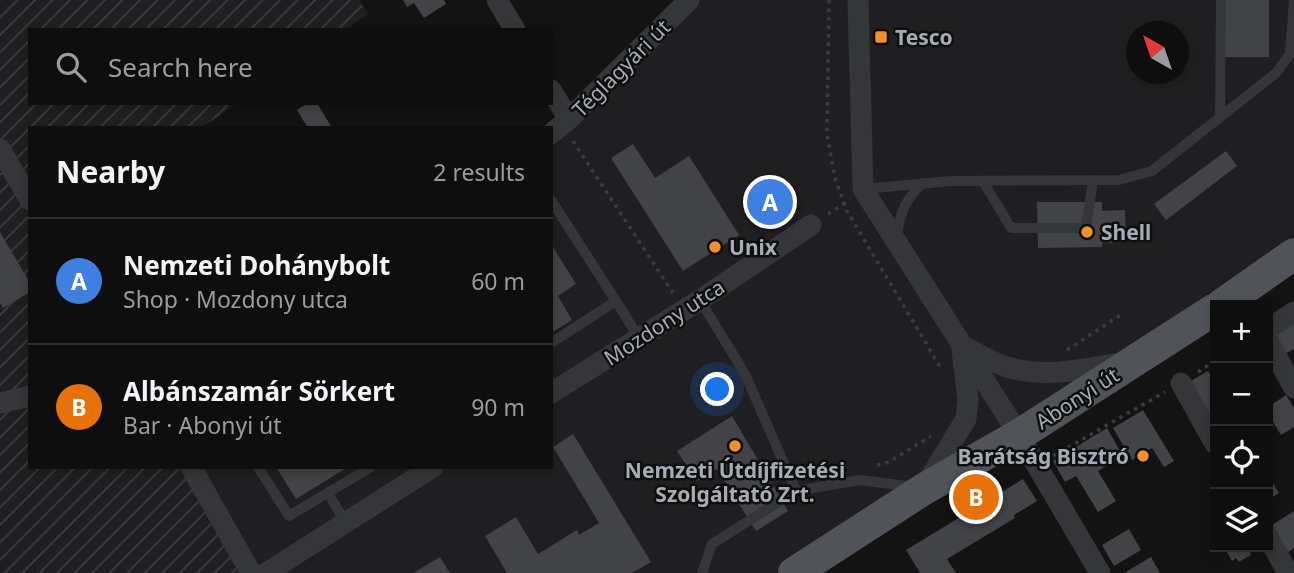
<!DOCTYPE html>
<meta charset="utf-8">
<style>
body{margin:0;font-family:"Noto Sans",sans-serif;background:#171718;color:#f1f3f6}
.controls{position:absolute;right:21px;bottom:21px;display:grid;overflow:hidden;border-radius:0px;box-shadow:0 4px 10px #0003}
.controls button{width:63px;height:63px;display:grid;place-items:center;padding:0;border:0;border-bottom:2px solid #2e2e2f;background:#0e0e0f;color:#f1f3f6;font:35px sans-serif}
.compass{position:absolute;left:1126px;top:21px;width:63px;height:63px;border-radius:50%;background:#0e0e0f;box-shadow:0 4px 10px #0003;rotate:320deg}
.you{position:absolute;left:718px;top:390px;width:24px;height:24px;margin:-18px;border:5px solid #fff;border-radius:50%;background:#1a73e8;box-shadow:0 0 0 10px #1a73e833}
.badge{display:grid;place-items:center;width:46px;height:46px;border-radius:50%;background:#f0902f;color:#fff;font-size:23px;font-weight:700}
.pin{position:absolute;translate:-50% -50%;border:4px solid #fff;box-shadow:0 2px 7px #0006}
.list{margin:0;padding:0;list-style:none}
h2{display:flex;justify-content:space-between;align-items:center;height:91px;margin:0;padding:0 28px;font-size:30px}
h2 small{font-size:23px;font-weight:400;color:#9b9c9e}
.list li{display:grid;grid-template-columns:46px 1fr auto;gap:21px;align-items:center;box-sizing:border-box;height:126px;padding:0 28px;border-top:2px solid #2e2e2f}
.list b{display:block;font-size:26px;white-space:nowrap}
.list p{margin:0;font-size:23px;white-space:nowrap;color:#9b9c9e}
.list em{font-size:23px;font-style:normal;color:#9b9c9e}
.icon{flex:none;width:38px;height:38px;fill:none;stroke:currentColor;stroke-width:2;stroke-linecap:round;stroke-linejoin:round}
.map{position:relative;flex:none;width:1294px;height:573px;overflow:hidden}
.search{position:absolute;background:#0e0e0f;box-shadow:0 4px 10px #0003;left:28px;top:28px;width:525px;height:77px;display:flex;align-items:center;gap:18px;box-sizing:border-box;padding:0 24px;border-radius:0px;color:#9b9c9e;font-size:26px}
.panel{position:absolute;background:#0e0e0f;box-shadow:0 4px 10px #0003;left:28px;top:126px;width:525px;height:343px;border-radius:0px}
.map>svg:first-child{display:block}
.built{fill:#1f1f21;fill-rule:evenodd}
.industrial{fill:url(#industrial-furrows)}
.building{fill:#424347}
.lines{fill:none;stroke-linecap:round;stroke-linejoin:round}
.path{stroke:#3a3d40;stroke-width:3.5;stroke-dasharray:3.5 5;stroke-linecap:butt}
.lane{stroke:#343639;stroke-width:10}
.street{stroke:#343639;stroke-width:21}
.primary{stroke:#505358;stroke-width:32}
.poi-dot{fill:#f0902f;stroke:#0e0e0f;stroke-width:2.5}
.labels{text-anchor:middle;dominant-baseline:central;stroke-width:5;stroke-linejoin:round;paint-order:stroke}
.poi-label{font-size:21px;font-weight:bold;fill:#a4acb5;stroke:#0e0e0f;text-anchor:start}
.street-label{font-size:21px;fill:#a4acb5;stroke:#0e0e0f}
</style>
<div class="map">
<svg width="1294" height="573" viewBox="0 0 1294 573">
<defs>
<pattern id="industrial-furrows" width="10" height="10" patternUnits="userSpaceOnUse" patternTransform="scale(1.75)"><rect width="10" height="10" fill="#1f1f21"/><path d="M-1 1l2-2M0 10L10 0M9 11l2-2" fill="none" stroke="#3d3d3f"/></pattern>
</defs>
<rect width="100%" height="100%" fill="#131314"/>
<path class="built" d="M689,0H1294V235L1067,390L786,573H261L200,467H551V128ZM1136,32H1178V74H1136Z"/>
<path class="industrial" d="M0,0H359L368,14L345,30H30V103H237L201,128H30V467H200L261,573H0Z"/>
<path class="building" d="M403,0H444L446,4L424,18L414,3L407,7Z
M1224,0H1269V57H1224Z
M308,103H317L332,128H308L297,110Z
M633,144L655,178L689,156L739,235L683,271L611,158Z
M1226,151L1237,166L1166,220L1154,204Z
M771,192L781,206L771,213L761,199Z
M1037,202H1102V211L1125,210L1126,242L1102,243V247L1038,248Z
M0,232L30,283V292L3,308L0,303Z
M551,244L576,284L558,296L572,320L551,333Z
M1294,320V349L1283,355L1270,334Z
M1208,371L1215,382V411L1209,415L1189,382Z
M1286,395L1294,408V427L1281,435L1268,413V407Z
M1143,410L1174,461L1164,467L1152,448L1132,460L1113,428Z
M732,416L788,511L756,531L717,469L697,481L677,451Z
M1107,428L1123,456L1098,471L1116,501L1098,512L1076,476L1065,482L1053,461Z
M573,434L651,562L632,573H507L485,536L516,517L538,554L577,530L579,535L599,523L553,447Z
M276,467H348L296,499Z
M1268,475L1279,493L1268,500Z
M1023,479L1037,501L1014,515L1015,518L947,559L956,573H920L906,550Z
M1294,511V548L1288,552L1272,525Z
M1129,529L1141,550L1114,566L1102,545Z
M1224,547H1255L1249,550L1251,555L1239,562L1236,558L1232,561Z
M440,557L450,573H413Z
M1151,557L1160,573H1124Z"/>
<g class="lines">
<path class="path" d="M829,0L827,134L835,178L847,211L942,370
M573,141L673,293
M828,214L844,204
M1067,350L1122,314
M1198,372L1215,361
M1053,456L1165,392
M877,465L889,462L931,436"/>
<path class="lane" d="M1220,117L1221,0
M984,183L1011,228H1086L1093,180
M863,189L951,181L1119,180L1152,171L1276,73L1290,54L1294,0
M551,200L616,301L551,343
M897,238C899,215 905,199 923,183
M700,300L745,374L796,491
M616,301L639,338
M258,467L289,516L371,467
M328,493L345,522
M702,573L712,544L796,491L860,480L914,487"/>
<path class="street" d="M497,0L515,30
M858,0L863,189L1019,435L1100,573
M551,90L569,119
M551,134L569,119L689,0
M0,149L30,200
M1268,329L1294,312
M1268,341L1294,388
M961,345C977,353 994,364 1011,368C1048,378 1084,369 1121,363
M1181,383L1215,444
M551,393L700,300L811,225
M0,403L30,396
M191,467L251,573
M925,486L966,419L968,400L962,351
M1268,537L1288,573
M266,573L433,467"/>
<path class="primary" d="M1221,305L1294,254
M794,573L924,489L1019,435L1215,309"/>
</g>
<g class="poi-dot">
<rect x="874" y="30" width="14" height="14" rx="3.5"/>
<circle cx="1087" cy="232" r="7"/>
<circle cx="715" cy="247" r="7"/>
<circle cx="735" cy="446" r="7"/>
<circle cx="1143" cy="456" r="7"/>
</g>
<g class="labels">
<g class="poi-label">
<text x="895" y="37">Tesco</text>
<text x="1101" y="232">Shell</text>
<text x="729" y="247">Unix</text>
<text x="1129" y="456" text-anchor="end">Barátság Bisztró</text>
<text x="735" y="470" text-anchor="middle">Nemzeti Útdíjfizetési<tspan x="735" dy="24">Szolgáltató Zrt.</tspan></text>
</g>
<g class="street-label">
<text transform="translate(621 68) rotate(-45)">Téglagyári út</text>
<text transform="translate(664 322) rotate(-33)">Mozdony utca</text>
<text transform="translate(1077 398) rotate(-33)">Abonyi út</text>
</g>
</g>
</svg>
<div class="controls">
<button>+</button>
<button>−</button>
<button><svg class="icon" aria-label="locate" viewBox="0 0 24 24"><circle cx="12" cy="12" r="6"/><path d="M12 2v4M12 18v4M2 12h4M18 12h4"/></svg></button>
<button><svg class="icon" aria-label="layers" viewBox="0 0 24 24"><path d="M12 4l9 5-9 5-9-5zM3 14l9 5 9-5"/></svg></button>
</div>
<svg class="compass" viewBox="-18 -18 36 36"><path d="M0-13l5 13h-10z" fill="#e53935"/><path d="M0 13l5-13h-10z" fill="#9b9c9e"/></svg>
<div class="you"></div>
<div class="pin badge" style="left:770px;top:202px;background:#3f7fe0">A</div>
<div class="pin badge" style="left:976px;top:497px;background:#e8710a">B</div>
<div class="search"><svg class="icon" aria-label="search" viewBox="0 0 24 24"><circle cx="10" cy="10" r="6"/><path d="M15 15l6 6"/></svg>Search here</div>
<section class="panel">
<h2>Nearby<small>2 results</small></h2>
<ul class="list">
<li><span class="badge" style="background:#3f7fe0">A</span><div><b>Nemzeti Dohánybolt</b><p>Shop · Mozdony utca</p></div><em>60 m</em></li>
<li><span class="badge" style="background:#e8710a">B</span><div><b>Albánszamár Sörkert</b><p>Bar · Abonyi út</p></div><em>90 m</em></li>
</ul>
</section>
</div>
